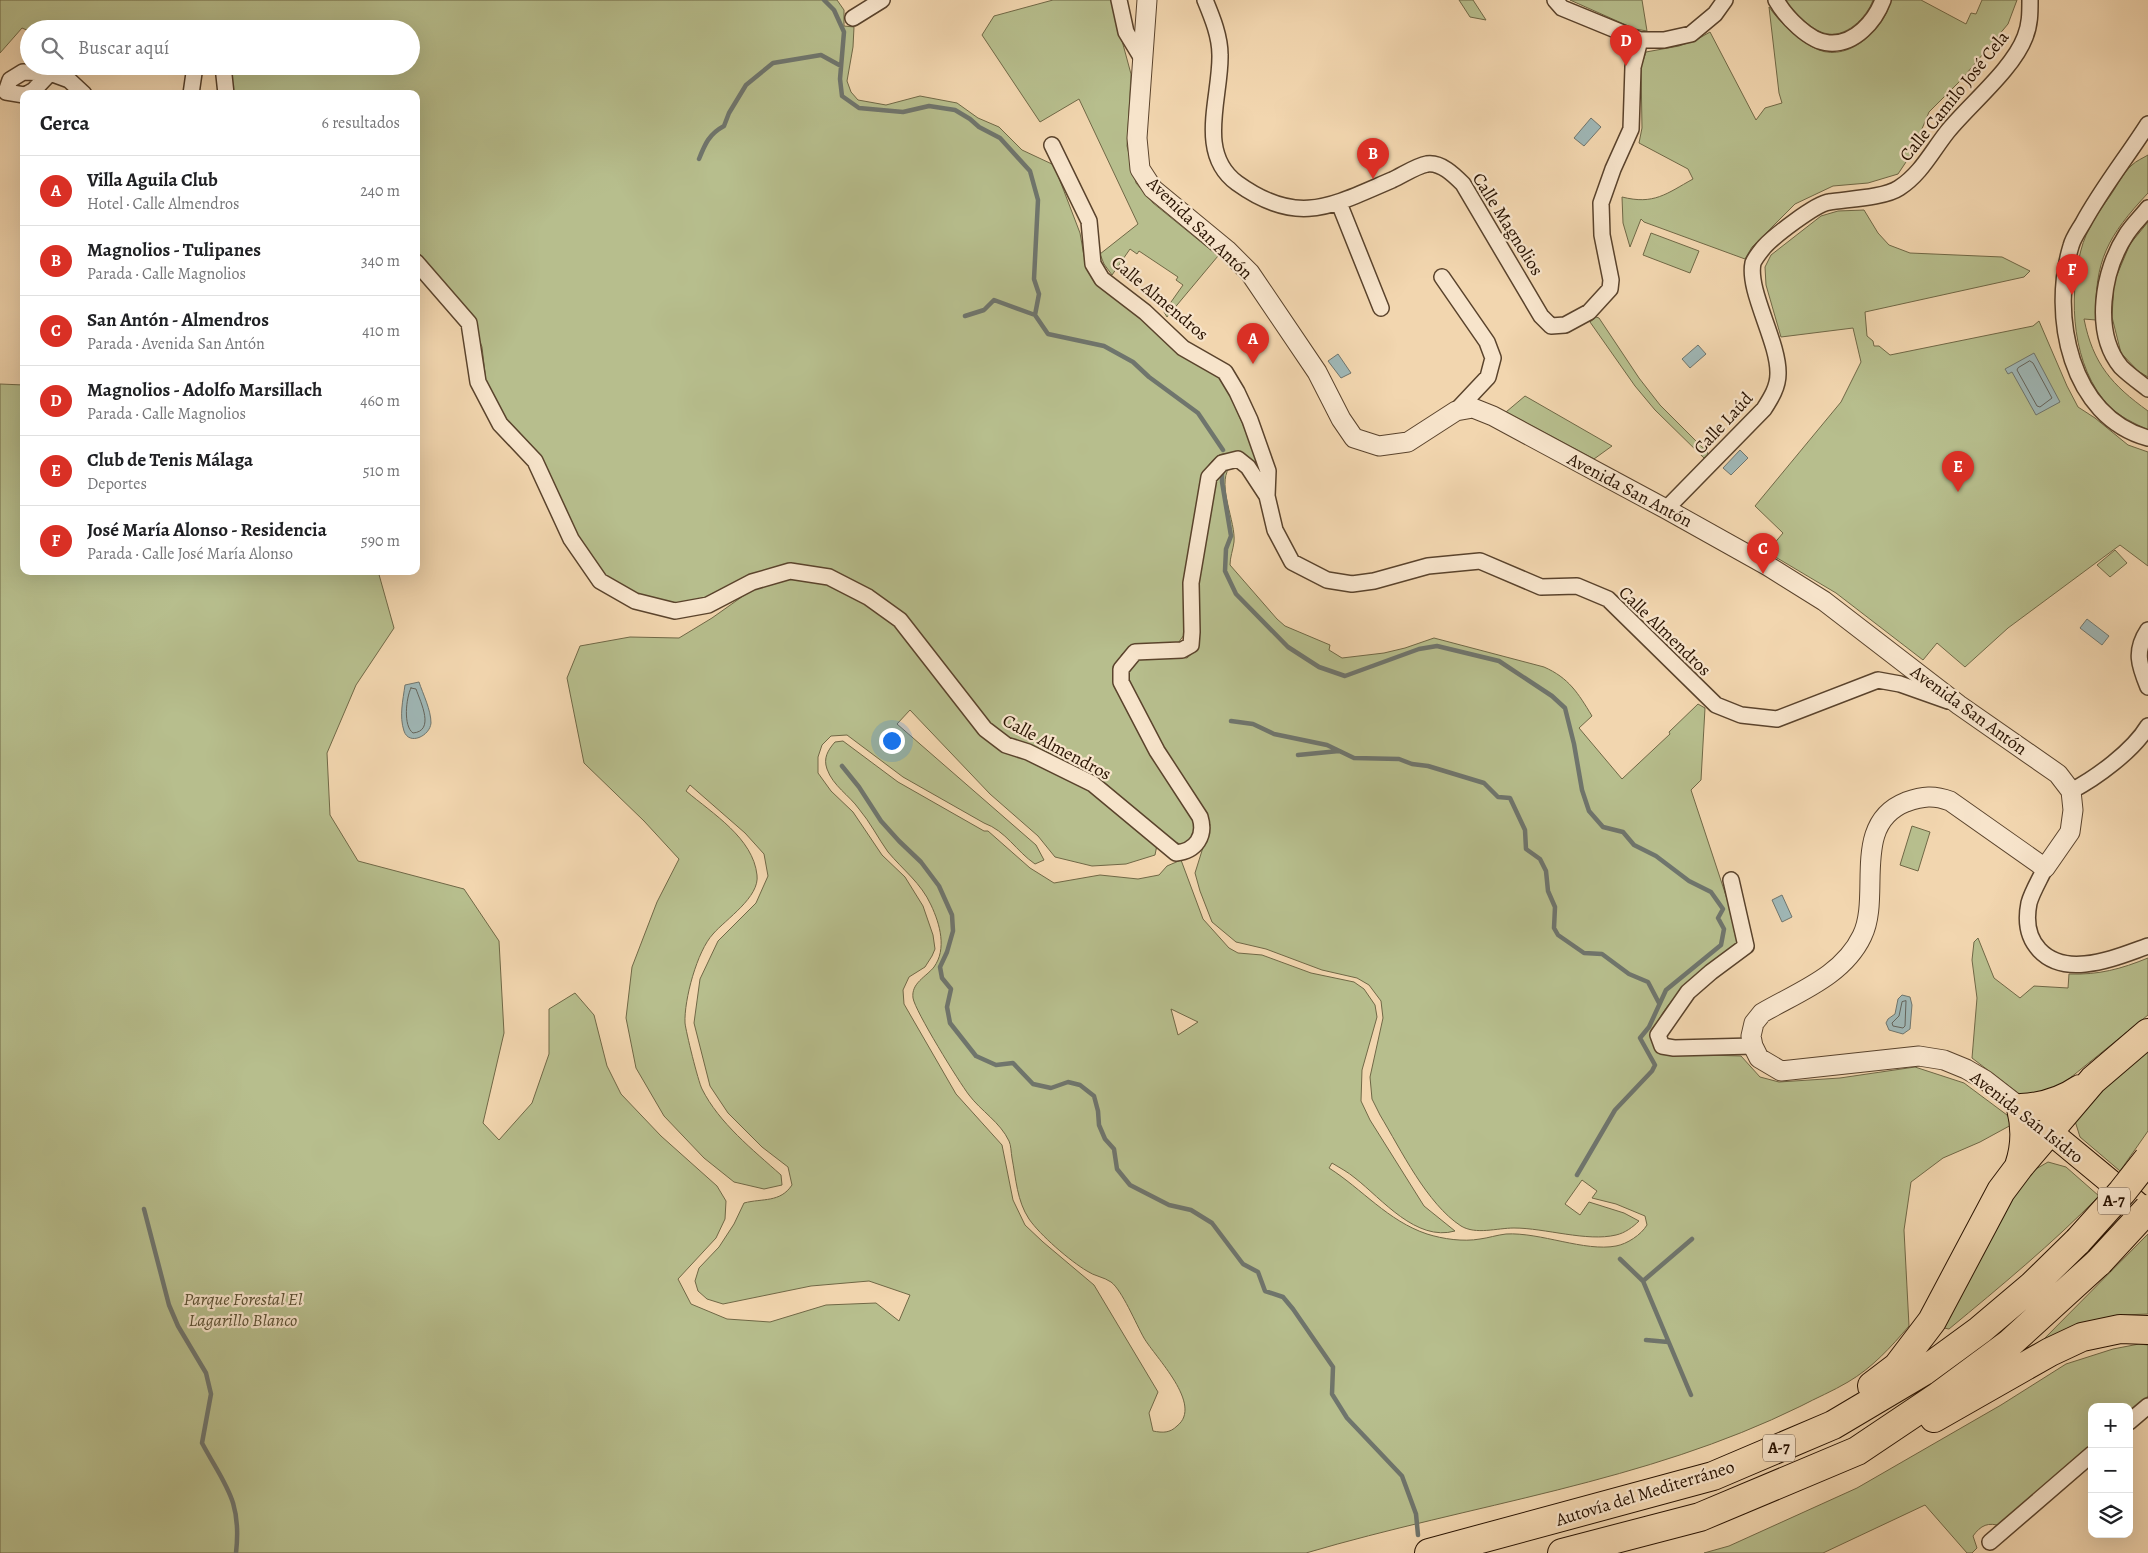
<!DOCTYPE html>
<html lang="es">
<meta charset="utf-8">
<style>
body{margin:0;font-family:Alegreya,serif;background:#f6f6f6;color:#202124}
.controls{position:absolute;right:15px;bottom:15px;display:grid;overflow:hidden;border-radius:10px;box-shadow:0 5px 20px #0002}
.controls button{width:45px;height:45px;display:grid;place-items:center;padding:0;border:0;border-bottom:1px solid #e0e0e0;background:#fff;color:#202124;font:25px sans-serif}
.you{position:absolute;left:891px;top:740px;width:18px;height:18px;margin:-12px;border:4px solid #fff;border-radius:50%;background:#1a73e8;box-shadow:0 0 0 8px #1a73e833}
.badge{display:grid;place-items:center;width:32px;height:32px;border-radius:50%;background:#d93025;color:#fff;font-size:16px;font-weight:700}
.pin{position:absolute;translate:-50% -41px;filter:drop-shadow(0 1px 2px #0008)}
.pin::after{content:'';position:absolute;top:26px;width:18px;height:15px;background:inherit;clip-path:polygon(0 0,100% 0,50% 100%)}
.list{margin:0;padding:0;list-style:none}
h2{display:flex;justify-content:space-between;align-items:center;height:65px;margin:0;padding:0 20px;font-size:21px}
h2 small{font-size:16px;font-weight:400;color:#757577}
.list li{display:grid;grid-template-columns:32px 1fr auto;gap:15px;align-items:center;box-sizing:border-box;height:70px;padding:0 20px;border-top:1px solid #e0e0e0}
.list b{display:block;font-size:19px;white-space:nowrap}
.list p{margin:0;font-size:16px;white-space:nowrap;color:#757577}
.list em{font-size:16px;font-style:normal;color:#757577}
.icon{flex:none;width:28px;height:28px;fill:none;stroke:currentColor;stroke-width:2;stroke-linecap:round;stroke-linejoin:round}
.map{position:relative;flex:none;width:2148px;height:1553px;overflow:hidden}
.search{position:absolute;background:#fff;box-shadow:0 5px 20px #0002;left:20px;top:20px;width:400px;height:55px;display:flex;align-items:center;gap:12px;box-sizing:border-box;padding:0 18px;border-radius:28px;color:#757577;font-size:19px}
.panel{position:absolute;background:#fff;box-shadow:0 5px 20px #0002;left:20px;top:90px;width:400px;height:485px;border-radius:10px}
.map>svg:first-child{display:block}
.green{fill:#b7be8d;stroke:#706846;fill-rule:evenodd}
.water{fill:#9fb7b6;stroke:#6f756d}
.lines{fill:none;stroke-linecap:round;stroke-linejoin:round}
.shore{stroke:#64645b;stroke-width:1}
.stream{stroke:#6f756d;stroke-width:4.5}
.minor-casing{stroke:#5a432c;stroke-width:18}
.tertiary-casing{stroke:#5a432c;stroke-width:21}
.primary-casing{stroke:#281200;stroke-width:26}
.motorway-casing{stroke:#281200;stroke-width:30}
.minor{stroke:#f7e4cb;stroke-width:15}
.tertiary{stroke:#f7e4cb;stroke-width:19}
.primary{stroke:#f2d6af;stroke-width:24}
.motorway{stroke:#f2d6af;stroke-width:28}
.motorway-bridge-casing{stroke:#281200;stroke-width:30;stroke-linecap:butt}
.motorway-bridge{stroke:#f2d6af;stroke-width:28}
.labels{text-anchor:middle;dominant-baseline:central;stroke-width:4.5;stroke-linejoin:round;paint-order:stroke}
.shield{fill:#f7e4cb;stroke:#66513d;stroke-width:1}
.shield-label{font-size:16px;font-weight:bold;fill:#281200}
.street-label{font-size:18px;fill:#281200;stroke:#f7e4cb}
.park-label{font-size:18px;font-style:italic;fill:#5a4e31;stroke:#f7e4cb}
</style>
<div class="map">
<svg width="2148" height="1553" viewBox="0 0 2148 1553">
<rect width="100%" height="100%" fill="#f2d6af"/>
<filter id="stains"><feTurbulence type="fractalNoise" baseFrequency=".004" numOctaves="4"/><feColorMatrix values="0 0 0 0 .2 0 0 0 0 .09 0 0 0 0 .02 0 0 0 .5 -.17"/></filter>
<radialGradient id="worn" r=".72"><stop offset=".6" stop-color="#630" stop-opacity="0"/><stop offset="1" stop-color="#630" stop-opacity=".3"/></radialGradient>
<path class="green" d="M0,0H837L844,10V26L854,27L853,47L847,81L851,92L858,100L886,105L920,96L957,103L978,118L999,127L1022,150L1054,165L1080,233L1084,256L1097,281L1181,353L1209,369L1225,384L1252,445L1262,477C1250,467 1231,444 1215,458C1211,461 1208,467 1205,471L1187,624L1184,635L1178,643L1140,646L1122,654L1113,671L1114,686L1138,729L1199,825L1190,842L1180,844L1171,840L1106,784L1085,772L1049,754L1020,745L999,732L976,708L906,618L807,567L703,601L674,606L636,595L602,574L576,539L516,433L487,391L482,347L471,318L416,258V94H231V66H411V29H29V31L22,28L0,53Z
M1053,0H1111L1131,74L1127,146L1136,183L1153,203L1218,256L1167,317L1164,312L1183,285L1176,280L1178,277L1139,251L1137,254L1130,249L1112,275L1104,264L1100,254L1138,224L1079,99L1040,122L982,35L994,16Z
M1459,0H1473L1486,20L1470,17Z
M1570,0H1642L1647,31L1635,29Z
M1786,0H1873C1867,17 1845,40 1824,33C1812,30 1792,11 1786,0Z
M1891,0H1921L1966,24L1971,13L1976,14L1982,0H2017L2008,24L1962,79L1929,112L1912,153L1898,174L1868,183L1833,186L1795,204L1752,247L1745,259L1644,222L1641,219L1630,247L1623,223L1622,197C1654,205 1666,194 1693,179L1688,169L1639,143L1642,128L1641,67L1646,52L1679,46L1696,40L1710,32L1756,120L1765,108L1782,103L1779,93L1769,7C1780,23 1801,43 1819,50C1850,62 1885,28 1891,0Z
M2148,155V193C2108,236 2094,260 2096,320L2084,319C2093,364 2112,385 2148,411V430C2134,423 2120,417 2109,406C2072,367 2068,299 2081,250C2086,230 2098,213 2110,196C2117,186 2123,173 2132,165C2136,161 2143,158 2148,155Z
M1864,210L1878,233L1889,245L1910,253L2002,257L2030,271L2024,277L1865,312L1867,336L1873,341L1874,346H1879L1890,355L2033,326L2039,321L2067,386L2078,407L2095,418L2128,445L2148,452V566L2120,545L2008,628L1965,667L1937,643L1923,660L1836,593L1767,552L1783,533L1755,506L1841,402L1861,362L1853,328L1781,337L1766,285L1765,267L1771,255L1821,216L1838,211Z
M2148,222V377L2138,371L2121,353L2112,317L2114,282L2130,244Z
M1651,233L1699,251L1690,273L1643,255Z
M1596,317L1599,318L1639,378L1660,405L1702,447L1706,449L1708,454L1704,458L1655,410L1635,386L1590,322Z
M0,384L24,385V571H378L394,628L356,685L327,753L330,815L358,861L464,889L499,941L504,1033L483,1123L499,1140L532,1103L549,1054V1009L575,993L594,1015L607,1066L621,1094L661,1136L717,1186L726,1201L725,1219L716,1238L678,1279L691,1304L727,1319L770,1322L826,1305L876,1303L899,1321L910,1295L869,1281L811,1286L723,1304L707,1299L698,1291L695,1281L699,1268L719,1247L734,1224L744,1203C763,1198 780,1203 792,1185L788,1167L762,1147L728,1113L710,1086L694,1023L700,979L718,941L756,903L768,876L764,854L745,833L690,785L686,791C713,814 753,838 757,875C760,897 726,919 713,934C697,951 684,1000 685,1023C686,1032 698,1081 702,1089C719,1123 753,1150 781,1175L782,1185L764,1189L734,1182L704,1158L664,1116L636,1068L626,1018L632,967L657,902L679,859L644,821L584,763L567,678L580,646L630,637L679,638L712,618L760,584L794,575L826,582L847,592L890,619L965,714L1036,761L1082,784L1157,845L1155,855L1126,864L1092,866L1055,857L1038,836L990,794L910,710L897,724L1036,845L1044,860L1035,864C1016,851 1006,831 984,823L903,777L847,735L831,736L822,745L818,757V773L831,791L853,812L882,855L905,877L923,906L933,935L935,949L932,956L925,967L909,977L903,990L904,1004L956,1094L1002,1145L1013,1200L1025,1225L1043,1242L1094,1285L1158,1392L1149,1413L1153,1431C1163,1433 1170,1433 1177,1426C1204,1405 1155,1357 1144,1338C1136,1324 1122,1290 1111,1282C1104,1277 1094,1276 1087,1271C1070,1261 1040,1235 1029,1219C1017,1201 1016,1179 1012,1158C1011,1152 1011,1145 1009,1141C1000,1122 981,1111 969,1095C959,1082 915,1011 913,998C911,983 926,977 934,967C947,949 940,924 931,905C921,883 903,870 888,852C878,838 870,822 859,809C849,795 833,786 827,769C823,758 828,750 835,742L843,741L898,782L984,831H988L1030,868L1054,883L1100,875L1138,879L1159,875L1167,866L1181,860L1203,919L1229,948L1238,953L1262,955L1311,973L1354,982L1364,989L1375,1005L1377,1017L1362,1070L1361,1101L1370,1120L1424,1206L1455,1231C1416,1242 1382,1199 1355,1178C1348,1172 1340,1168 1332,1163L1329,1168C1362,1189 1388,1221 1427,1234C1443,1239 1463,1242 1480,1239C1488,1238 1497,1235 1506,1234C1540,1232 1585,1252 1616,1246C1627,1244 1641,1235 1647,1225L1645,1216L1616,1204L1592,1198L1597,1191L1582,1180L1565,1204L1580,1215L1589,1202L1624,1213L1639,1221C1633,1227 1625,1233 1616,1235C1587,1242 1545,1228 1514,1228C1497,1228 1476,1235 1461,1226C1427,1204 1401,1150 1380,1115L1372,1099L1370,1077L1383,1018L1381,1001L1369,985L1357,978L1322,970L1266,949L1236,942L1212,922L1200,891L1195,873L1210,825L1205,812L1166,759L1124,681C1127,647 1163,656 1187,658L1197,649L1198,568L1218,472L1229,468C1217,486 1236,522 1234,542C1233,550 1230,557 1230,565L1277,619L1285,626L1330,645L1329,650L1342,658L1384,653L1405,648L1434,638L1544,667C1569,678 1578,693 1592,716L1579,728L1622,779L1670,734L1669,732L1698,704L1705,708L1701,780L1691,790L1738,932L1736,945C1704,971 1667,994 1652,1034L1670,1054L1741,1056L1760,1077L1779,1082L1840,1078L1915,1067L1964,1083L2007,1115L2013,1124L1980,1142L1943,1158L1911,1182L1904,1230L1909,1326C1891,1347 1872,1368 1848,1382C1833,1391 1816,1398 1801,1406C1645,1483 1472,1504 1306,1553H0ZM1171,1009L1198,1022L1178,1035Z
M1525,396L1612,446L1594,459L1506,412Z
M2115,550L2127,563L2110,577L2097,565Z
M1912,826L1930,832L1918,871L1900,865Z
M1978,938L1994,978L2020,998L2034,986L2068,988L2069,974C2099,975 2121,969 2148,958V1015L2049,1095L2022,1096L1972,1058L1977,998L1972,960L1974,942Z
M2148,1045V1131L2120,1171L2080,1137L2075,1121L2080,1107Z
M2048,1162L2066,1167L2099,1196C2052,1244 2001,1286 1949,1329L1944,1328V1325L2010,1197L2029,1173Z
M2148,1234V1314L2122,1315L2041,1342Z
M2139,1344L2148,1345V1396L2129,1413V1407H2092V1446L2001,1526C1988,1522 1981,1525 1973,1536L1977,1548L1972,1553H1967L1925,1505L1823,1553H1704L1729,1546L1857,1488L2001,1405L2066,1364L2113,1349Z"/>
<path class="water" d="M1591,118L1601,127L1584,146L1574,138Z
M1698,345L1706,354L1690,368L1682,359Z
M2034,353L2060,402L2036,415L2012,372L2008,374L2005,369Z
M1338,354L1351,373L1341,378L1328,361Z
M1740,450L1748,458L1731,475L1723,468Z
M2087,619L2109,636L2102,645L2080,628Z
M419,682C423,694 431,710 431,723C430,736 409,746 404,731C399,716 403,700 405,685Z
M1782,895L1792,917L1782,922L1772,900Z
M1902,995L1910,997L1912,1005L1910,1029L1903,1034L1889,1030L1886,1023L1888,1019L1895,1014L1898,999Z"/>
<g class="lines">
<path class="shore" d="M2030,361L2033,363L2052,398L2040,407L2037,406L2017,370L2018,368Z
M411,688L416,689C421,703 435,731 413,733C403,726 406,698 411,688Z
M1906,1001L1905,1026L1903,1028L1893,1026L1892,1023L1899,1016L1902,1002Z"/>
<path class="stream" d="M824,0L834,10L844,32L840,79L842,96L859,108L903,112L929,106L955,110L970,119L979,127L1000,138L1030,171L1038,200L1034,279L1039,294L1035,315L1048,334L1104,346L1133,362L1149,377L1198,413L1223,450
M699,159C705,144 709,134 724,126L729,113L746,85L773,63L821,55L841,66
M965,316L984,310L994,300L1035,315
M1222,472V482L1231,536L1226,549L1225,571L1236,594L1288,647L1319,667L1345,676L1419,649L1437,646L1499,661L1552,696L1565,708L1574,744L1582,790L1589,811L1603,827L1623,832L1634,845L1656,856L1689,881L1711,892L1723,909L1718,918L1724,929L1721,945L1666,990L1649,1027L1640,1038L1655,1065L1652,1071L1615,1110L1577,1175
M1231,721L1253,724L1274,734L1327,745L1354,758L1399,759L1412,764L1428,766L1484,783L1498,797L1510,798L1525,830L1526,849L1540,859L1546,871L1548,891L1555,907L1554,928L1558,935L1584,953L1602,954L1629,974L1648,982L1659,1003
M1298,755L1339,751
M842,766L859,787L881,821L899,841L921,862L939,886L952,915L953,931L947,952L940,967L942,978L951,989L947,1007L950,1023L976,1056L996,1065L1013,1063L1033,1084L1051,1088L1068,1082L1080,1085L1094,1096L1098,1111L1099,1125L1105,1139L1114,1149L1117,1169L1130,1185L1169,1205L1191,1210L1212,1223L1243,1264L1258,1272L1265,1291L1283,1297L1293,1309L1333,1367L1332,1394L1347,1418L1402,1476L1416,1514L1418,1535
M144,1209L169,1305L178,1326L206,1373L211,1394L202,1443C225,1486 242,1500 236,1553
M1620,1259L1643,1281L1691,1395
M1643,1281L1692,1239
M1646,1340L1668,1342"/>
<g class="minor-casing">
<path id="minor" d="M1119,0L1126,32L1143,60
M1205,0C1212,17 1220,36 1220,55C1221,97 1196,153 1237,183C1298,227 1331,206 1392,180C1403,175 1416,166 1427,164C1441,162 1454,175 1463,184L1541,316L1551,326L1565,325L1589,312L1610,289L1611,280L1602,235L1601,203L1613,169L1631,129L1633,67L1640,40
M1555,0L1562,8L1640,40H1664L1691,34L1715,14L1725,0
M1776,0C1785,16 1809,42 1829,43C1855,45 1875,21 1883,0
M853,18L882,0
M223,66L226,94
M27,94L34,90L50,73
M191,94L195,66
M24,95L6,92L10,80L23,72L50,73L69,80L84,94
M2148,124C2127,157 2102,188 2083,223C2079,230 2073,238 2071,246C2050,315 2070,417 2148,438
M1052,145L1089,221L1093,264L1102,279L1145,312L1183,348L1225,372L1237,392L1250,420L1268,471L1267,496L1275,530L1292,562L1327,580L1352,584L1374,581L1428,566L1480,561L1541,587L1577,586L1608,599L1716,705L1741,715L1777,719L1878,680L1900,684L1948,701
M1339,203L1381,308
M2148,208C2141,217 2132,225 2126,235C2103,270 2092,332 2121,367C2129,375 2139,382 2148,389
M416,262L469,323L478,382L500,424L535,461L571,539L600,581L635,601L675,611L708,605L752,582L790,571L829,577L868,597L900,620L985,729L1006,745L1028,752L1093,784L1176,853C1196,851 1206,836 1200,817L1157,751L1121,682V669L1135,652L1182,650L1191,645L1192,632L1191,583L1209,477L1222,463L1238,459L1248,467L1267,496
M1442,277L1487,342L1493,358L1488,377L1456,411
M1666,509L1764,409C1771,398 1778,387 1778,374C1779,342 1747,291 1753,263C1755,258 1760,252 1764,247C1773,237 1815,204 1829,202C1847,199 1884,198 1899,188C1921,174 1932,151 1948,131C1970,104 2013,69 2025,37C2030,25 2030,13 2030,0
M2148,630C2134,651 2139,665 2148,687
M2071,791C2096,778 2133,751 2148,726
M2045,868C2040,879 2032,892 2029,903C2021,943 2046,968 2085,964C2107,962 2128,953 2148,946
M1731,880L1746,946L1711,972L1688,992L1658,1035L1662,1046L1674,1048L1753,1046
M2129,1422L2148,1406
M1990,1542L2092,1454"/>
</g>
<g class="tertiary-casing">
<path id="tertiary" d="M1147,0L1137,138L1140,169L1153,189L1227,250L1250,273L1317,372L1341,419L1354,438L1379,446L1408,442L1456,411L1473,408L1493,416L1666,509L1768,566L1824,601L1959,705L2058,774L2071,791L2073,810L2070,832L2045,868L1950,801C1934,795 1923,796 1906,802C1850,824 1882,896 1862,936C1843,976 1798,992 1762,1013L1754,1023L1751,1036L1753,1046L1759,1058L1781,1071L1919,1056L1944,1060L1966,1069L1985,1080L2021,1108"/>
</g>
<g class="primary-casing">
<path id="primary" d="M2049,1131L2148,1213"/>
</g>
<g class="motorway-casing">
<path id="motorway" d="M2019,1166C2026,1146 2026,1128 2021,1108C2043,1107 2061,1102 2080,1089
M1872,1386L1897,1367L1932,1321L2001,1191L2019,1167L2093,1080L2148,1033
M1934,1418L2050,1352L2082,1337L2120,1329L2148,1330
M1429,1553L1713,1476L1833,1425L1924,1371L1980,1330L2032,1286L2078,1241
M1562,1553L1700,1517L1857,1451L1936,1398L2009,1344L2099,1262"/>
</g>
<use href="#minor" class="minor"/>
<use href="#tertiary" class="tertiary"/>
<use href="#primary" class="primary"/>
<use href="#motorway" class="motorway"/>
<g class="motorway-bridge-casing">
<path id="motorway-bridge" d="M2078,1241L2122,1192L2148,1159
M2099,1262L2148,1209"/>
</g>
<use href="#motorway-bridge" class="motorway-bridge"/>
</g>
<g class="labels">
<g class="shield">
<rect x="2098" y="1187.5" width="32" height="27" rx="4"/>
<rect x="1763" y="1434.5" width="32" height="27" rx="4"/>
</g>
<g class="shield-label">
<text x="2114" y="1201">A-7</text>
<text x="1779" y="1448">A-7</text>
</g>
<g class="street-label">
<text transform="translate(1954 96) rotate(-51)">Calle Camilo José Cela</text>
<text transform="translate(1508 224) rotate(58)">Calle Magnolios</text>
<text transform="translate(1200 228) rotate(44)">Avenida San Antón</text>
<text transform="translate(1160 298) rotate(40)">Calle Almendros</text>
<text transform="translate(1723 423) rotate(-47)">Calle Laúd</text>
<text transform="translate(1630 490) rotate(28)">Avenida San Antón</text>
<text transform="translate(1665 631) rotate(44)">Calle Almendros</text>
<text transform="translate(1969 710) rotate(36)">Avenida San Antón</text>
<text transform="translate(1057 747) rotate(28)">Calle Almendros</text>
<text transform="translate(2027 1117) rotate(38)">Avenida San Isidro</text>
<text transform="translate(1645 1493) rotate(-17)">Autovía del Mediterráneo</text>
</g>
<g class="park-label">
<text x="243" y="1299">Parque Forestal El<tspan x="243" dy="21">Lagarillo Blanco</tspan></text>
</g>
</g>
<rect width="100%" height="100%" filter="url(#stains)"/>
<rect width="100%" height="100%" fill="url(#worn)"/>
</svg>
<div class="controls">
<button>+</button>
<button>−</button>
<button><svg class="icon" aria-label="layers" viewBox="0 0 24 24"><path d="M12 4l9 5-9 5-9-5zM3 14l9 5 9-5"/></svg></button>
</div>
<div class="you"></div>
<div class="pin badge" style="left:1253px;top:364px">A</div>
<div class="pin badge" style="left:1373px;top:179px">B</div>
<div class="pin badge" style="left:1763px;top:574px">C</div>
<div class="pin badge" style="left:1626px;top:66px">D</div>
<div class="pin badge" style="left:1958px;top:492px">E</div>
<div class="pin badge" style="left:2072px;top:295px">F</div>
<div class="search"><svg class="icon" aria-label="search" viewBox="0 0 24 24"><circle cx="10" cy="10" r="6"/><path d="M15 15l6 6"/></svg>Buscar aquí</div>
<section class="panel">
<h2>Cerca<small>6 resultados</small></h2>
<ul class="list">
<li><span class="badge">A</span><div><b>Villa Aguila Club</b><p>Hotel · Calle Almendros</p></div><em>240 m</em></li>
<li><span class="badge">B</span><div><b>Magnolios - Tulipanes</b><p>Parada · Calle Magnolios</p></div><em>340 m</em></li>
<li><span class="badge">C</span><div><b>San Antón - Almendros</b><p>Parada · Avenida San Antón</p></div><em>410 m</em></li>
<li><span class="badge">D</span><div><b>Magnolios - Adolfo Marsillach</b><p>Parada · Calle Magnolios</p></div><em>460 m</em></li>
<li><span class="badge">E</span><div><b>Club de Tenis Málaga</b><p>Deportes</p></div><em>510 m</em></li>
<li><span class="badge">F</span><div><b>José María Alonso - Residencia</b><p>Parada · Calle José María Alonso</p></div><em>590 m</em></li>
</ul>
</section>
</div>
